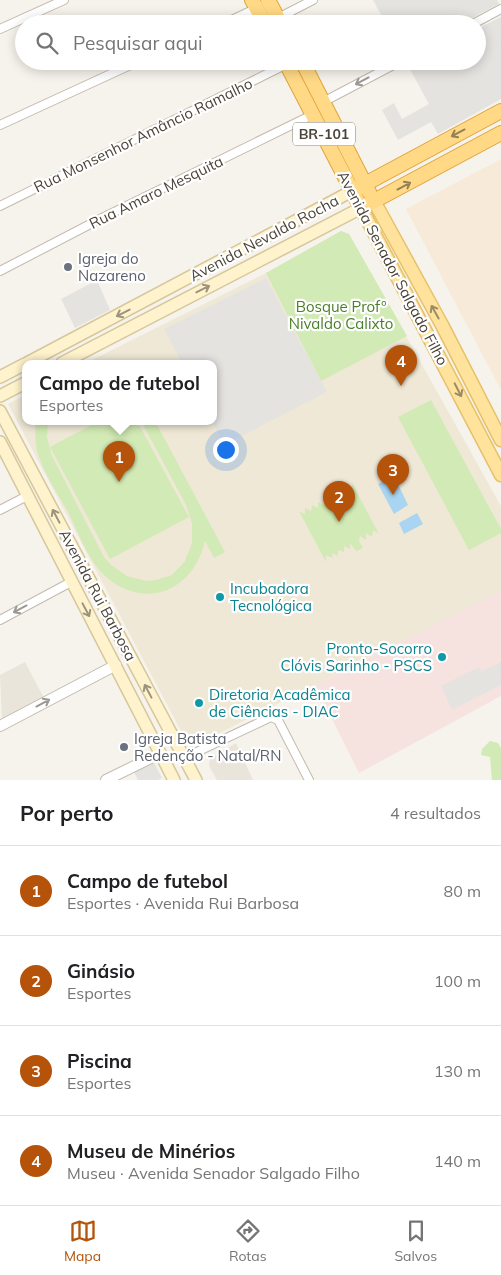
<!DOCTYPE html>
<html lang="pt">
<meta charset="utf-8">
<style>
body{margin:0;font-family:Mulish,sans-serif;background:#f6f6f6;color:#202124}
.you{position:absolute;left:225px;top:449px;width:18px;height:18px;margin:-12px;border:4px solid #fff;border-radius:50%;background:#1a73e8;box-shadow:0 0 0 8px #1a73e833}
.badge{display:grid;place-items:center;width:32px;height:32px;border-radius:50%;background:#b45309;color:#fff;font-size:16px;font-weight:700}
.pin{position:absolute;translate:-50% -41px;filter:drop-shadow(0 1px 2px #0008)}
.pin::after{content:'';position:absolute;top:26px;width:18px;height:15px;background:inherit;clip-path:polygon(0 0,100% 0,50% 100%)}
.popup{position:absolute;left:22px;top:360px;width:195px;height:65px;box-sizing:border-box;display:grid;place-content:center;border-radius:10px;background:#fff;filter:drop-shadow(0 1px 4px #0005);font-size:16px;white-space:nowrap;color:#757577}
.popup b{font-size:19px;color:#202124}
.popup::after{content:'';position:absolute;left:50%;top:100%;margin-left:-10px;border:10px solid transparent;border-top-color:#fff}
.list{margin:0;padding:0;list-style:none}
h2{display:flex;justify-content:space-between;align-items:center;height:65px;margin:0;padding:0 20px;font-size:21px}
h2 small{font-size:16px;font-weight:400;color:#757577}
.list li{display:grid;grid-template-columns:32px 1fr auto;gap:15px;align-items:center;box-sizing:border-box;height:90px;padding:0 20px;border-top:1px solid #e0e0e0}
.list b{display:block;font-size:19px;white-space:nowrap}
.list p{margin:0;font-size:16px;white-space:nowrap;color:#757577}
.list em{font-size:16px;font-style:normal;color:#757577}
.icon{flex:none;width:28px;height:28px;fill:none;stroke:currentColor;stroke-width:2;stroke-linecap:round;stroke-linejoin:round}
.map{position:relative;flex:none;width:501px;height:780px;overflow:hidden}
.search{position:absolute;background:#fff;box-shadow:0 2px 12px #0003;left:15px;right:15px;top:15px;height:55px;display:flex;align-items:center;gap:12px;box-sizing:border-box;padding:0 18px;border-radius:28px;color:#757577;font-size:19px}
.sheet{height:425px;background:#fff}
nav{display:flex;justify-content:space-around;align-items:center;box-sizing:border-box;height:70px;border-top:1px solid #e0e0e0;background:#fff;font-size:14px;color:#757577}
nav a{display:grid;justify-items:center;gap:2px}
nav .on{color:#b45309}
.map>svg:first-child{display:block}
.residential{fill:#eae5da}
.commercial{fill:#f7ead8}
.education{fill:#efe8d6}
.medical{fill:#f6e3e0}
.green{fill:#d2eab5}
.parking{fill:#e5e3e0}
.water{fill:#a9d4f2}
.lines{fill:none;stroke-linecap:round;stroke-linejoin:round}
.minor-casing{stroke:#c2bbae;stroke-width:10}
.tertiary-casing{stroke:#c2bbae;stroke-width:12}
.secondary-casing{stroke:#d6c79b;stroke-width:14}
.primary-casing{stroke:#e6c16a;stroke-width:15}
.trunk-casing{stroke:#e0a43c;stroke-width:16}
.minor{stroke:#fff;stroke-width:8}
.tertiary{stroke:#fff;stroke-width:10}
.secondary{stroke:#fff3cd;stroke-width:11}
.primary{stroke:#ffe39c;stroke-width:12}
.trunk{stroke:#ffd985;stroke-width:14}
.oneway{stroke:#9c9892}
.oneway2{stroke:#938057}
.oneway3{stroke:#9c937c}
.oneway4{stroke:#9c8c66}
.worship-dot{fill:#6b7280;stroke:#fff;stroke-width:2}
.culture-dot{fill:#0f9aa8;stroke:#fff;stroke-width:2}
.labels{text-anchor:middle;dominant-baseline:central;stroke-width:4.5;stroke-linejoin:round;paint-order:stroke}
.shield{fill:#fff;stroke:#817c74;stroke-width:1}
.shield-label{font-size:14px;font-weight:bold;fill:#4b4439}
.street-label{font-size:15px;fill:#4b4439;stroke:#fff}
.worship-label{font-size:15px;fill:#5b616d;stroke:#fff;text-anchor:start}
.park-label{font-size:15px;fill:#4a7f2a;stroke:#fff}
.culture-label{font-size:15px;fill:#0d838f;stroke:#fff;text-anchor:start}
</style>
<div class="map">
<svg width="501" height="780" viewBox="0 0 501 780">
<rect width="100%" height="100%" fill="#f6f3ec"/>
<path class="residential" d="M25,662L44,698L2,720L0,675Z
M236,743L253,780H217L209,766L210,759Z"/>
<path class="commercial" d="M501,159V390L406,209Z"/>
<path class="education" d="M341,231L349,234L501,506V591L190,748L8,404L25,395V421H213V363H86L266,273Z"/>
<path class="medical" d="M501,591V696L359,773L315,685Z"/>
<path class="green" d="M341,231L349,234L407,336L321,381L266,273Z
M431,400L501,529V533L469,550L398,417Z
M36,421H48L47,437L52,456L104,557L111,565L127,576L146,581L156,580L172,575L185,561L192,543V523L186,505L141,421H155L225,552L214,558L205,541C193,594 140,612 101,572C86,556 78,531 68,512C57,493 43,472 37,451C35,441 35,431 36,421Z
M99,421H137L189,517L110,559L50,447Z
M352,483L379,534L373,530L372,537L366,533V540L360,536L359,541L363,548L356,551L350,543V549L344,546V552L338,550V556L332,553L333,558L326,555V562L299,511L305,514V508L311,511L312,505L318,508V502L324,505V499L329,502V496L334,499L335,493L339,496L340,489L346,493V486L351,491Z
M490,741L498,743L501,748V780H492L490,757L481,755L482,749Z"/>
<path class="parking" d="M373,0H497L499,4L460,24H386Z
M501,17V99L438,134L431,122L398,140L382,110L394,103L402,119L429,104L407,64L413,61H477V29Z
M266,278L327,392L224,445L212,421L213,363H182L164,329Z
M97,280L110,310L75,328L61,299Z
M501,662V685L452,710L441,686L479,667L482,671Z
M154,762L162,778L158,780H138L134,772Z"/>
<path class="water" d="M394,476L408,505L394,514L378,484Z
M417,513L423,524L404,534L399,523Z"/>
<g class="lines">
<g class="minor-casing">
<path id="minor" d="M278,18L313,0
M223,24L257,8
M473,24L501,9
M0,29L64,0
M323,102L401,61
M0,125L139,61
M0,206L287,64
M0,271L102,218L314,114
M0,510L27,496
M0,620L71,582
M184,758L271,717L278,720L309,780"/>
</g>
<g class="tertiary-casing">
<path id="tertiary" d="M0,726L116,665
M106,780L161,753"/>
</g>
<g class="secondary-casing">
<path id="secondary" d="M27,363L352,191
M62,363L361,208
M0,377L25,364
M0,396L25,383
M0,411L196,780
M0,442L174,780"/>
</g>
<g class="primary-casing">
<path id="primary" d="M374,201L442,325L501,440
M361,208L501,475"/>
</g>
<g class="trunk-casing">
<path id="trunk" d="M252,0L265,24
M268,0L281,24
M285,61L361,208L501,133
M302,61L369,192
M352,191L501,111"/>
</g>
<use href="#minor" class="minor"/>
<use href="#tertiary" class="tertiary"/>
<use href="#secondary" class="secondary"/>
<use href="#primary" class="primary"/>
<use href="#trunk" class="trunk"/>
</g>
<defs><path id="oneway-shaft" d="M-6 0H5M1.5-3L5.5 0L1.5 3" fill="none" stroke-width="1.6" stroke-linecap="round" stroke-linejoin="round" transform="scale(1.25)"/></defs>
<g class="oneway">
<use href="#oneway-shaft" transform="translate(362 81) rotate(152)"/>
<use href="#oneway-shaft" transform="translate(20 609) rotate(152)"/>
<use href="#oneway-shaft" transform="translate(43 703) rotate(-28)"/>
</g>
<g class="oneway2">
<use href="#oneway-shaft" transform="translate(458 133) rotate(152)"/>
<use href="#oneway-shaft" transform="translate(404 186) rotate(-28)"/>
</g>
<g class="oneway3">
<use href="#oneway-shaft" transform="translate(203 289) rotate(-27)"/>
<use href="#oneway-shaft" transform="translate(123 313) rotate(153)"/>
<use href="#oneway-shaft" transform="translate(56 516) rotate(-118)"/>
<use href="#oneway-shaft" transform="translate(86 610) rotate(62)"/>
<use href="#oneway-shaft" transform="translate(148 691) rotate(-118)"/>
</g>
<g class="oneway4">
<use href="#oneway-shaft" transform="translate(435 312) rotate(-119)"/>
<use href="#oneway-shaft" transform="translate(458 390) rotate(63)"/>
</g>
<g class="worship-dot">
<circle cx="68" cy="267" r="5"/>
<circle cx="124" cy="747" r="5"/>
</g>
<g class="culture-dot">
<circle cx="220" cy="597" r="5"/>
<circle cx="442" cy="657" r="5"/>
<circle cx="199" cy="703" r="5"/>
</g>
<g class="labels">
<rect class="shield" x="293" y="122.5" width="62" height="23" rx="4"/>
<g class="shield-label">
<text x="324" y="134">BR-101</text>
</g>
<g class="street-label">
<text transform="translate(143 135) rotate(-26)">Rua Monsenhor Amâncio Ramalho</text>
<text transform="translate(156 192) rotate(-26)">Rua Amaro Mesquita</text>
<text transform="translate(264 238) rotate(-28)">Avenida Nevaldo Rocha</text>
<text transform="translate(393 268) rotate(62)">Avenida Senador Salgado Filho</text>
<text transform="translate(98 595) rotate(62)">Avenida Rui Barbosa</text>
</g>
<g class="worship-label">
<text x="78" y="258">Igreja do<tspan x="78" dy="17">Nazareno</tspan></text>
<text x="134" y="738">Igreja Batista<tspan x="134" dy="17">Redenção - Natal/RN</tspan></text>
</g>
<g class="park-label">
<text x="341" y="306">Bosque Profº<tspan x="341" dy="17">Nivaldo Calixto</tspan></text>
</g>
<g class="culture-label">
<text x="230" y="588">Incubadora<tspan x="230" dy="17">Tecnológica</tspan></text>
<text x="432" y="648" text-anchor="end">Pronto-Socorro<tspan x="432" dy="17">Clóvis Sarinho - PSCS</tspan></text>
<text x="209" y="694">Diretoria Acadêmica<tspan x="209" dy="17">de Ciências - DIAC</tspan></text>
</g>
</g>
</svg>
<div class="you"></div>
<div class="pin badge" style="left:119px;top:482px">1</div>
<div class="popup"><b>Campo de futebol</b>Esportes</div>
<div class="pin badge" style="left:339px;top:522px">2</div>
<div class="pin badge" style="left:393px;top:495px">3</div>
<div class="pin badge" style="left:401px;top:386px">4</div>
<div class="search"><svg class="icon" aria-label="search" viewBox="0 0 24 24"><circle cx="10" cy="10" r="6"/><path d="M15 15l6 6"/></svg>Pesquisar aqui</div>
</div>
<section class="sheet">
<h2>Por perto<small>4 resultados</small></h2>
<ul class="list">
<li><span class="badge">1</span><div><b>Campo de futebol</b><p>Esportes · Avenida Rui Barbosa</p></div><em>80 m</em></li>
<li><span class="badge">2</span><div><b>Ginásio</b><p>Esportes</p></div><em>100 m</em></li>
<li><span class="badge">3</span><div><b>Piscina</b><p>Esportes</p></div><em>130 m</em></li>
<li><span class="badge">4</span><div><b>Museu de Minérios</b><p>Museu · Avenida Senador Salgado Filho</p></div><em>140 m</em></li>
</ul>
</section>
<nav>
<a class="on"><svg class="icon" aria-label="map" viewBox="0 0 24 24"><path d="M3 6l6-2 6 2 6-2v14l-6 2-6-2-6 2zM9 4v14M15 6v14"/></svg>Mapa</a>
<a><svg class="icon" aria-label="directions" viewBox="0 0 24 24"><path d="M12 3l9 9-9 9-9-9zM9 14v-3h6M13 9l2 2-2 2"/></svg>Rotas</a>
<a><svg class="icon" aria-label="saved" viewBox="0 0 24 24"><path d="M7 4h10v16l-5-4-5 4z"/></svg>Salvos</a>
</nav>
